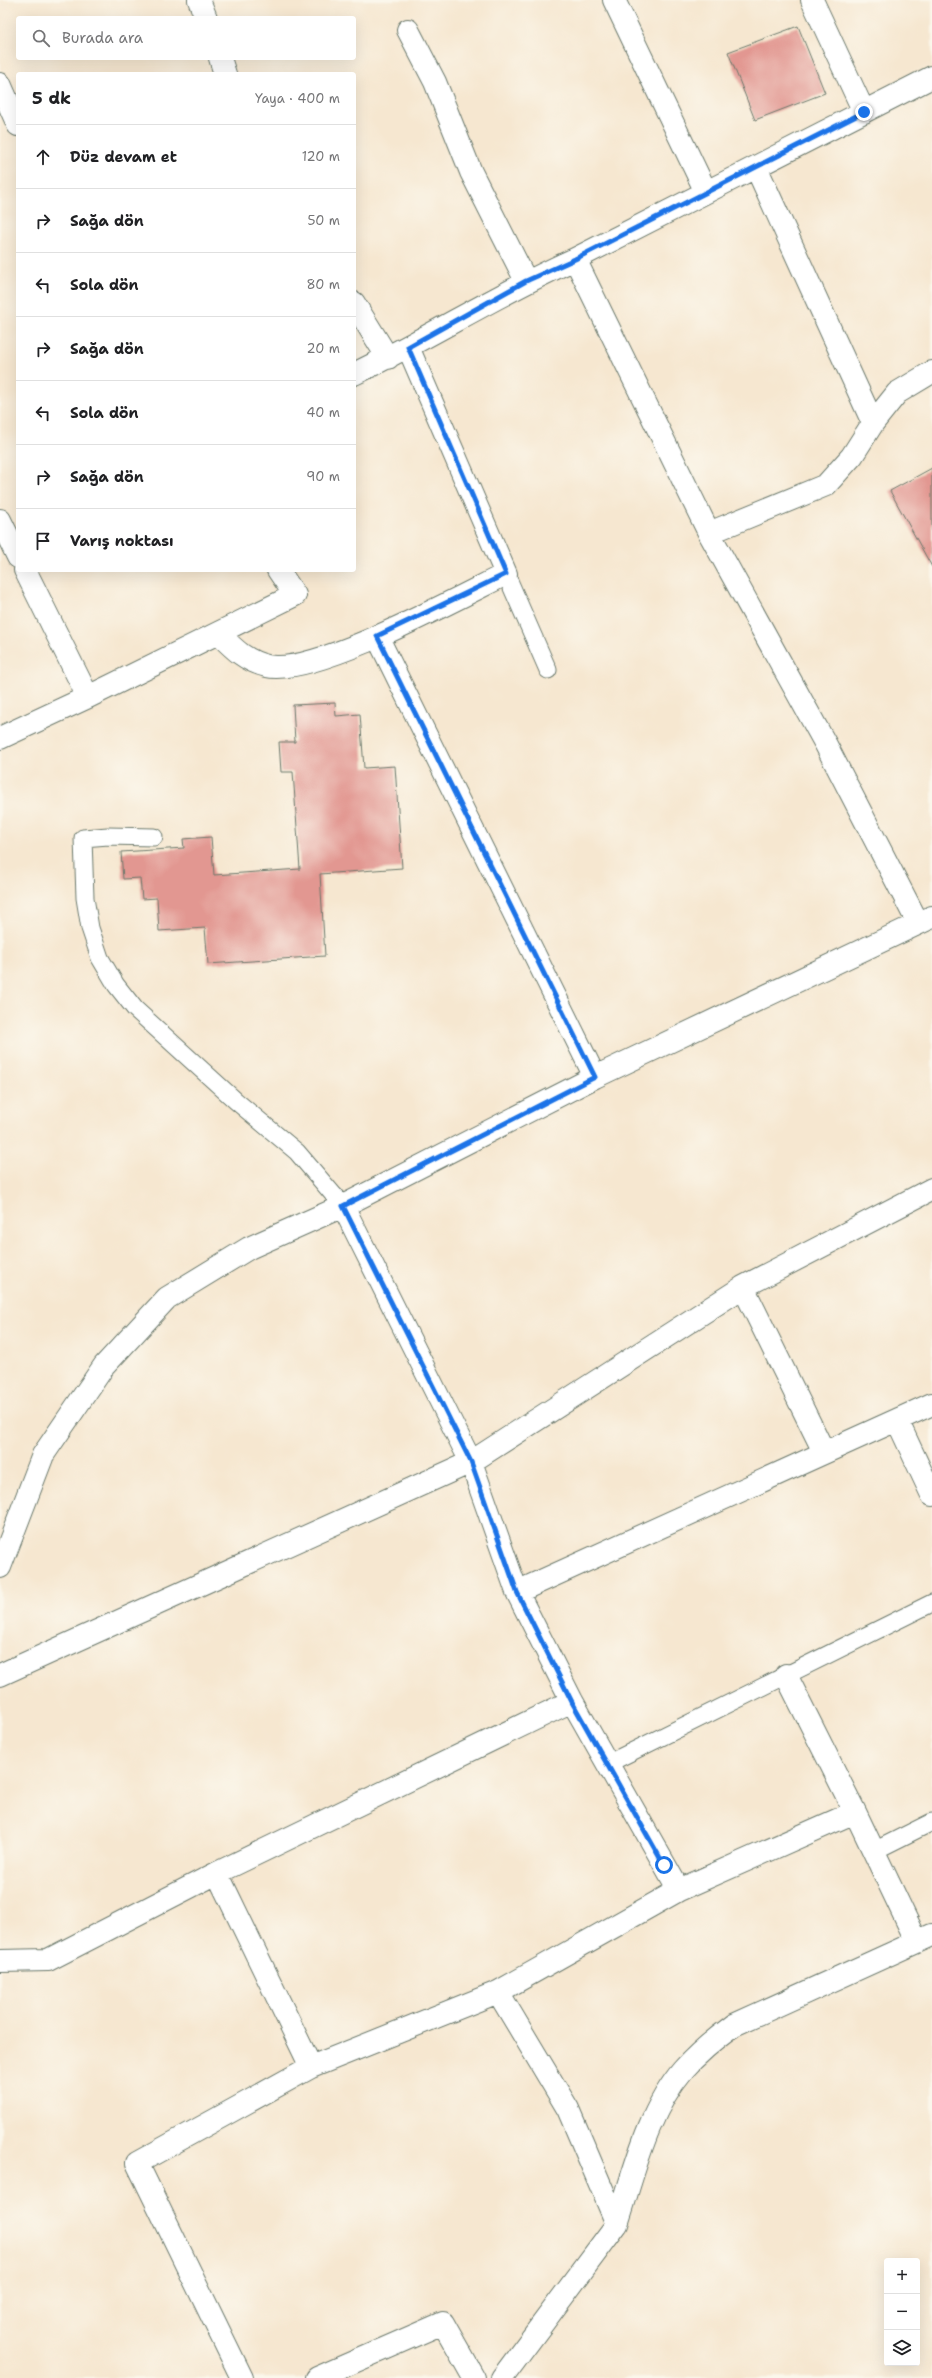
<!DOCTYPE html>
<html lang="tr">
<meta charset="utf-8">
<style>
body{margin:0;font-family:"Shantell Sans",sans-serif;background:#f2f2f2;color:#202124}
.controls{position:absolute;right:12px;bottom:12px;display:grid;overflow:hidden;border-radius:4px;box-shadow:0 4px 16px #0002}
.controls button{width:36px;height:36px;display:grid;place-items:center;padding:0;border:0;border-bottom:1px solid #e0e0e0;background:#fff;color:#202124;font:20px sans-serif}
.stop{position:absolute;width:12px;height:12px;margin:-9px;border:3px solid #1a73e8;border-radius:50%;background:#fff}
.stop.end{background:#1a73e8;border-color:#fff;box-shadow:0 1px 4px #0008}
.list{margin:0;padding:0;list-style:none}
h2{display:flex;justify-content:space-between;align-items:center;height:52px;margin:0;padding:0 16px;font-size:17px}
h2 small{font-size:13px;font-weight:400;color:#757577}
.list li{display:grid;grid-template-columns:26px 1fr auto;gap:12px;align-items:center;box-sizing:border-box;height:64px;padding:0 16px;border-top:1px solid #e0e0e0}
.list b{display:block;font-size:15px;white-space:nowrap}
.list em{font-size:13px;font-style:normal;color:#757577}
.icon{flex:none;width:22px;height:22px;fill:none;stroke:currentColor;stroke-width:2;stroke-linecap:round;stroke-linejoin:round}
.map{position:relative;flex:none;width:932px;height:2378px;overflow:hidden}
.search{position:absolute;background:#fff;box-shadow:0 4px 16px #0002;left:16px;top:16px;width:340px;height:44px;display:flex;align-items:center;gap:10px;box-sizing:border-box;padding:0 14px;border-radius:4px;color:#757577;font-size:15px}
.panel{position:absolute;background:#fff;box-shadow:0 4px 16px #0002;left:16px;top:72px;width:340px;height:500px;border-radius:4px}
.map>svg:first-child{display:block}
.building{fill:#e29791}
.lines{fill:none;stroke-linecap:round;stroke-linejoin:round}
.service-casing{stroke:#6a786b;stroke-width:19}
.minor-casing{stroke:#6a786b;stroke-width:24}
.service{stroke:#fff;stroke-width:17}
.minor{stroke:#fff;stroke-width:22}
.route{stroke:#1a73e8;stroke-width:5}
</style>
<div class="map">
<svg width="932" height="2378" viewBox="0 0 932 2378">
<rect width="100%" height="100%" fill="#fbf7ec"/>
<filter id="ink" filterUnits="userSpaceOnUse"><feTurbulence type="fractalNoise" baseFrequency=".025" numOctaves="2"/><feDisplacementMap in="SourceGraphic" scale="8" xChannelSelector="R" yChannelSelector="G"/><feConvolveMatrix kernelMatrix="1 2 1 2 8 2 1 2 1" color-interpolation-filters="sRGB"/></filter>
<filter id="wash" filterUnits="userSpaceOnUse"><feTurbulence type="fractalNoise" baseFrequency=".012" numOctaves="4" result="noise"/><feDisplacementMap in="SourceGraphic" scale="16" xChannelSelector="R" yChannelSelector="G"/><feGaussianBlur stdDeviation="0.9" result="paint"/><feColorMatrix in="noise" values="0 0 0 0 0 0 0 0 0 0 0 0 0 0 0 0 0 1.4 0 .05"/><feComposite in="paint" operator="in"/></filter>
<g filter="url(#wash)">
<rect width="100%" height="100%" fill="#f6e7d0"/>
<g id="blocks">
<path class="building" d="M798,26L825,93L755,120L728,52Z
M932,468V567L890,491Z
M335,703L336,716L360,714L364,768L395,766L402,868L320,874L325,956L208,964L205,928L159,931L157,898L142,899L140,878L123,879L121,852L184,848L183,839L211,837L214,875L300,869L293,772H281L279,742H295L293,705Z"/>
</g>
</g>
<g filter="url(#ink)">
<use href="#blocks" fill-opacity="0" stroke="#6a786b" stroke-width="1"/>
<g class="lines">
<g class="service-casing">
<path id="service" d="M506,574L548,670
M154,837L108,836L83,838L85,898L90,928L100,958L116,985L135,1009L236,1101L297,1152L343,1206
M607,1764L932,1603
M874,1851L932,1822"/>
</g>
<g class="minor-casing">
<path id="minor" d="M199,0L206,18
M614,0L706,192
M812,0L864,112
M408,30L435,82L471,172L526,281
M220,58L225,74
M0,84L18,125
M756,167L873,423
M575,259L709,533L825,743L918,923
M354,303L388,358
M354,374C429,338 499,293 575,259L932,77
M0,520L18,557
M709,533L826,485L852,456L873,423L897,393L932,372
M25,570L88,697
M218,633C233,648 245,661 267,666C313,677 459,597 506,574L408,347
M377,636L595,1077
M0,738L88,697L295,595L278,570
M343,1206L471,1462L517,1592L572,1701L679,1890
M743,1287L824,1452
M897,1420L932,1495
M0,1567L43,1455L104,1366L167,1298L249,1248L343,1206L595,1077L932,917
M517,1592L932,1404
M0,1675L471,1462L743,1287L932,1189
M855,1812L917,1942
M217,1873L311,2067
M0,1961L48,1960L217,1873L572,1701
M498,1992L568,2109L617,2224L502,2378
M617,2224C634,2173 647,2112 683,2070C698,2053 715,2039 734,2025L932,1935
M242,2378L137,2163L311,2067L498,1992L679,1890L855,1812L786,1675
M317,2378L443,2323L474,2378"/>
</g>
<use href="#service" class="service"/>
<use href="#minor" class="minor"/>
</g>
</g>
<g class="lines" filter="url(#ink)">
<path class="route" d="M664,1865L572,1702L517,1592L471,1462L343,1206L595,1077L377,636L506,574L408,347L526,281L575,259L864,112"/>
</g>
</svg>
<div class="controls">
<button>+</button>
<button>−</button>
<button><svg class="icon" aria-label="layers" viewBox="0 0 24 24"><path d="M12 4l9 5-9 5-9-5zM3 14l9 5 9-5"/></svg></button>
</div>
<div class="stop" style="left:664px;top:1865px"></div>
<div class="stop end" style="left:864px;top:112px"></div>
<div class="search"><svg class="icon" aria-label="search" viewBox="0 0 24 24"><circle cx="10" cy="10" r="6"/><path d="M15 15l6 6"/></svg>Burada ara</div>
<section class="panel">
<h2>5 dk<small>Yaya · 400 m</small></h2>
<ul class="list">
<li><svg class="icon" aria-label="ahead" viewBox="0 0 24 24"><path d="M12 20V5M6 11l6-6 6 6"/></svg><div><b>Düz devam et</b></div><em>120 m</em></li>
<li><svg class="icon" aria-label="right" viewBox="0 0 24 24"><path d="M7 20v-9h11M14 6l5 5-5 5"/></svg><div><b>Sağa dön</b></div><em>50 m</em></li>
<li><svg class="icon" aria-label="left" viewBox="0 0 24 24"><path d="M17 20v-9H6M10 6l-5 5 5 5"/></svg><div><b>Sola dön</b></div><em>80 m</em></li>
<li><svg class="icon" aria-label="right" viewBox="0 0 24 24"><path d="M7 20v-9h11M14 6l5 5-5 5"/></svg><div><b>Sağa dön</b></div><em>20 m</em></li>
<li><svg class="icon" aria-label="left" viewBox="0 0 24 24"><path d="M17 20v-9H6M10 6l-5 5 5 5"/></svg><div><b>Sola dön</b></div><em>40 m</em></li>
<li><svg class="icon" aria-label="right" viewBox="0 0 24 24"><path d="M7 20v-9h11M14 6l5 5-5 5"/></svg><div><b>Sağa dön</b></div><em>90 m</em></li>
<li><svg class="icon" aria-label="arrive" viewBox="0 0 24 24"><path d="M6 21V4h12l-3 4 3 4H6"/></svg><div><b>Varış noktası</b></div></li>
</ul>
</section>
</div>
